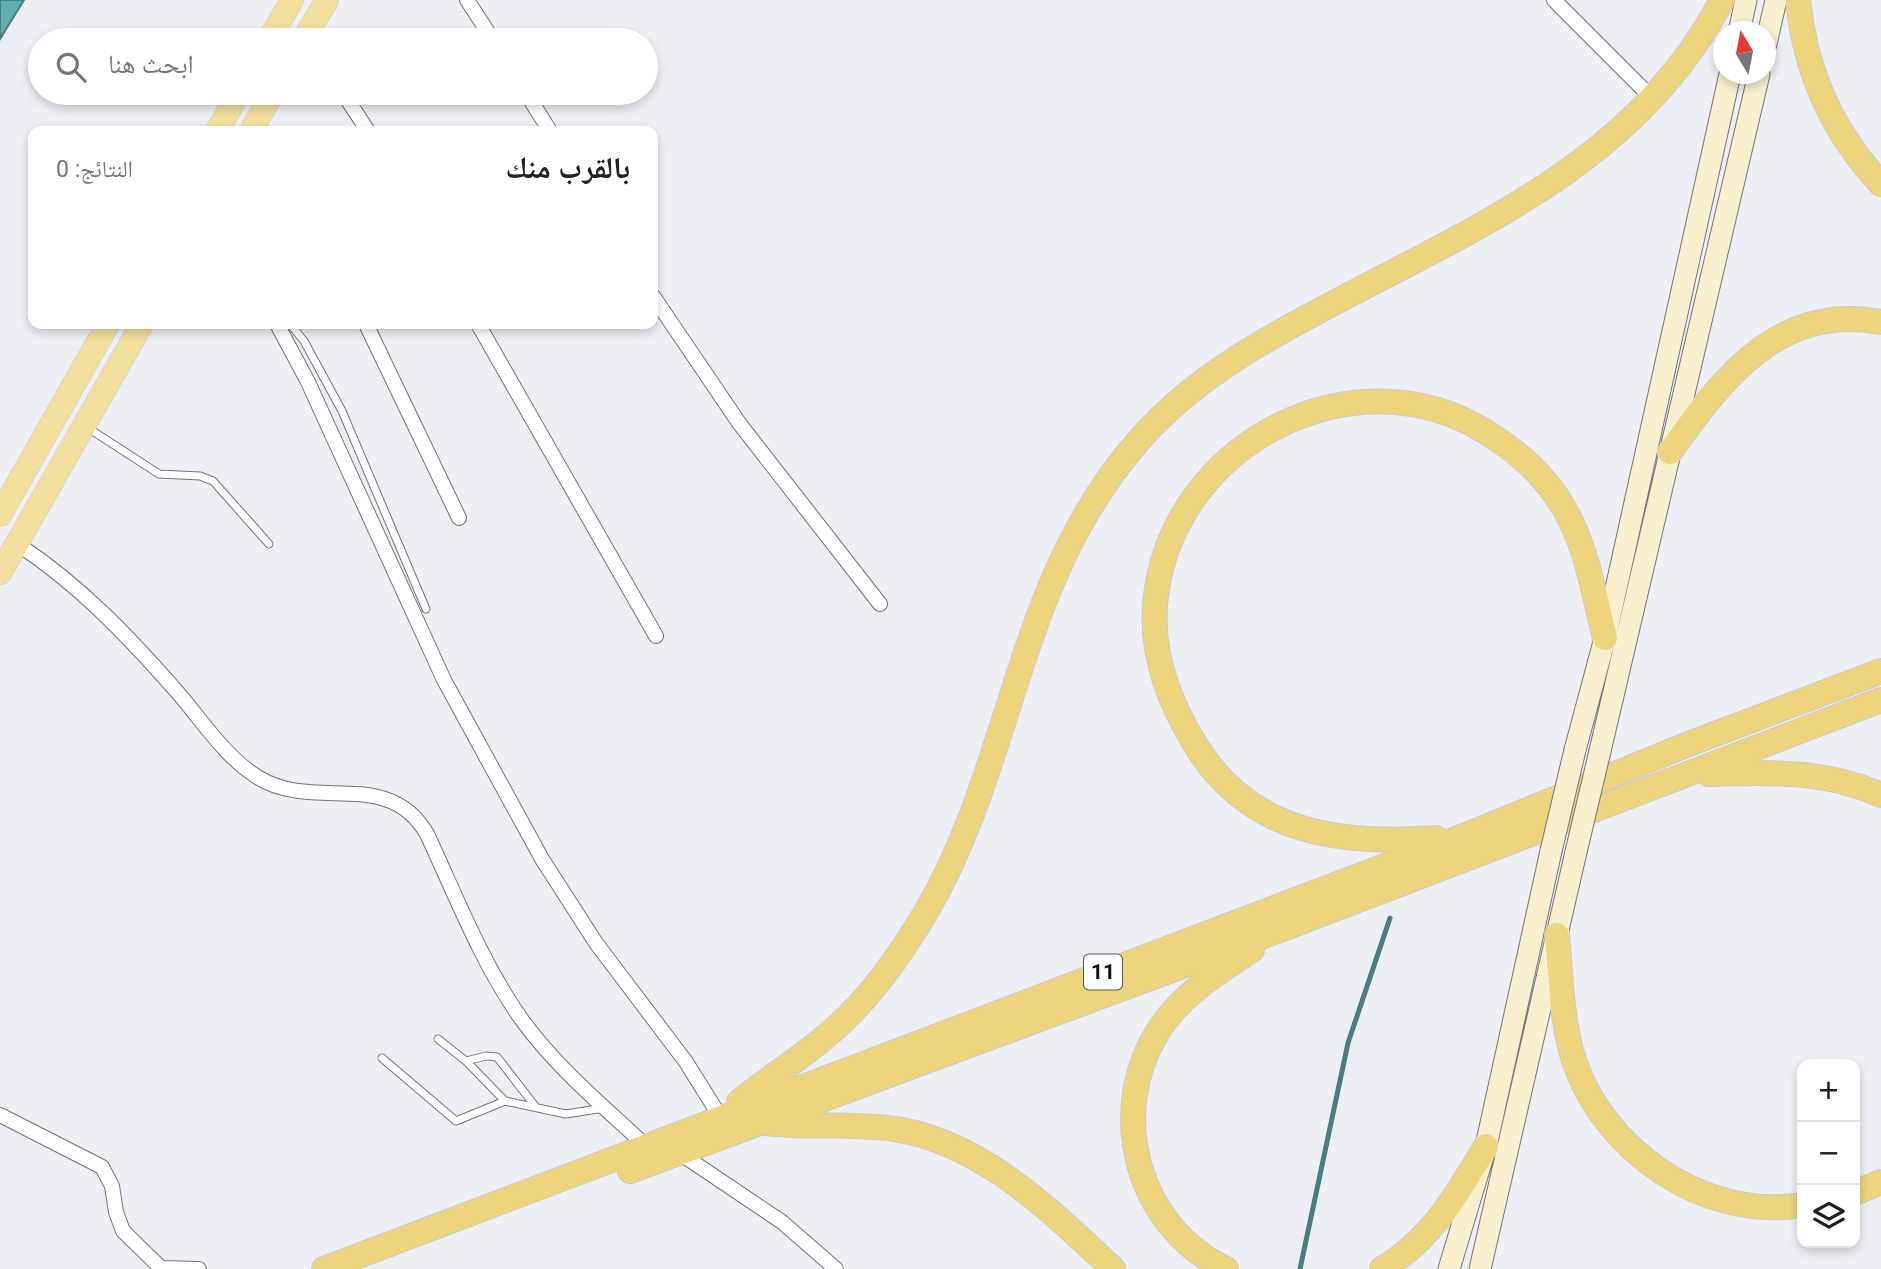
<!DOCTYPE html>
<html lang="ar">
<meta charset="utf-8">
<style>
body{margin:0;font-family:Roboto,"Noto Naskh Arabic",sans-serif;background:#f2f2f2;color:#202124;direction:rtl}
.controls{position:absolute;right:21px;bottom:21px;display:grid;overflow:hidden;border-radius:14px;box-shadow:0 4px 10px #0003}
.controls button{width:63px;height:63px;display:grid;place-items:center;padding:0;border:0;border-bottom:2px solid #e0e0e0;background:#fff;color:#202124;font:35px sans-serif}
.compass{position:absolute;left:1713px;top:21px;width:63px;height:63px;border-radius:50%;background:#fff;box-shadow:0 4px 10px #0003;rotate:350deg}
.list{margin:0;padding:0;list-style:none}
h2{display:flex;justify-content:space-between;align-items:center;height:91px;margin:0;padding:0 28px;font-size:30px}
h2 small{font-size:23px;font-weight:400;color:#757577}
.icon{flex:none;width:38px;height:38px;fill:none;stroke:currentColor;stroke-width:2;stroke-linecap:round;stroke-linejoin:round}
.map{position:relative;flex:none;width:1881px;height:1269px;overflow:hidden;direction:ltr}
.search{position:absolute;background:#fff;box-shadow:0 4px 10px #0003;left:28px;top:28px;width:630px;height:77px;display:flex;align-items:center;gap:18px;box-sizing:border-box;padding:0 24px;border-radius:38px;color:#757577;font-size:26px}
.panel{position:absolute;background:#fff;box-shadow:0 4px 10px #0003;left:28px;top:126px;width:630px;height:203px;border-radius:14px;direction:rtl}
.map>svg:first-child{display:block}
.water{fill:#63acb0;stroke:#4a7d80;stroke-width:2}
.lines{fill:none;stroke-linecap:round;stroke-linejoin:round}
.stream{stroke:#4a7d80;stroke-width:5}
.service-casing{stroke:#727377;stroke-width:9}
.minor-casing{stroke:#727377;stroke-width:16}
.secondary-casing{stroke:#727377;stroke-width:23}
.primary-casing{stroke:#cacaca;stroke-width:24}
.trunk-casing{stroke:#cacaca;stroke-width:26}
.service{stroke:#fff;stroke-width:7}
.minor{stroke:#fff;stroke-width:14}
.secondary{stroke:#f8efce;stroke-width:21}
.primary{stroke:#f2df9d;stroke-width:23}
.trunk{stroke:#eed47c;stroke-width:24}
.secondary-bridge-casing{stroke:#727377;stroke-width:23;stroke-linecap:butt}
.secondary-bridge{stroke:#f8efce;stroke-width:21}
.labels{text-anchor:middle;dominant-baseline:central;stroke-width:5;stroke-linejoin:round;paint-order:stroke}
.shield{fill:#fcfdff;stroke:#555658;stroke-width:2}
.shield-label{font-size:21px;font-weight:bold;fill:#0e0f10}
</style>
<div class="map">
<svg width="1881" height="1269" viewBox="0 0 1881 1269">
<rect width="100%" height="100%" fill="#eeeff4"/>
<path class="water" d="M0,0H24L0,39Z"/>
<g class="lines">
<path class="stream" d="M1300,1269L1348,1043L1390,918"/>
<g class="service-casing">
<path id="service" d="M290,324L304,341L342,411L426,609
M88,428L159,474L200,476L213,481L269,544
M438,1039L466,1061L505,1101
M382,1058L456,1121L505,1101L566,1114L604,1108
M466,1061L486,1056L497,1057L535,1106"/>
</g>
<g class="minor-casing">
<path id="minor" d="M467,0L493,40
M1554,0L1653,99
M343,93L368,131
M526,93L550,131
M653,296L739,423L880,604
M277,324L308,382L444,680L542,859L596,943L686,1062L721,1118
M366,324L459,518
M478,324L656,636
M16,543C80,585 129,637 179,694C203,722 227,759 259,778C316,812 388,767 427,834C456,896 482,964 522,1020C557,1068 603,1106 646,1146
M0,1115L102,1167L112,1186L116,1212L123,1231L162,1269
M678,1152L782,1222L836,1269
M161,1268L199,1269"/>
</g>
<g class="secondary-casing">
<path id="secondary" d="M1739,32L1746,0
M1766,44L1776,0
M1575,750L1605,638L1730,74
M1600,751L1759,74
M1449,1269L1486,1146L1551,851
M1480,1269L1576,852"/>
</g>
<g class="primary-casing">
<path id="primary" d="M269,40L292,0
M303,40L327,0
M217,131L239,93
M251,131L273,93
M0,515L108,324
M0,573L142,324"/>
</g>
<g class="trunk-casing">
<path id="trunk" d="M1798,0C1805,71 1832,132 1881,184
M1670,452C1722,379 1778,303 1881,322
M1709,774C1769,772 1825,770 1881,795
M1436,838C1340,845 1249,834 1195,744C1168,700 1149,649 1156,596C1174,443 1354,350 1486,432C1517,451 1547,478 1565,510C1587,548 1594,595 1605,638
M1557,935C1561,975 1561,1018 1573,1057C1602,1150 1704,1221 1802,1205
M739,1102C767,1079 798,1060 825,1037C867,1003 899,957 926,912C1016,758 1015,579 1141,438C1189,384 1251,347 1315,313C1470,229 1636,165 1722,0
M766,1123C809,1128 852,1123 895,1129C982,1142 1052,1212 1113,1269
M630,1171L1285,928L1881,700
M1855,1193L1881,1182
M324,1269L1464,836L1681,747L1881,671
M1226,1269C1138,1228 1107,1115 1157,1033C1179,996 1217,973 1252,950
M1382,1269C1432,1239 1457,1195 1486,1146"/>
</g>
<use href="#service" class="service"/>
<use href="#minor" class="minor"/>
<use href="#secondary" class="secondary"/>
<use href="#primary" class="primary"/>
<use href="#trunk" class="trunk"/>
<g class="secondary-bridge-casing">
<path id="secondary-bridge" d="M1551,851L1575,750
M1576,852L1600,751"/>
</g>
<use href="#secondary-bridge" class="secondary-bridge"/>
</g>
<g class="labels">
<rect class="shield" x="1084" y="954.5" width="38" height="35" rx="5"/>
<g class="shield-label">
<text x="1103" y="972">11</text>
</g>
</g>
</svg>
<div class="controls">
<button>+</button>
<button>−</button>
<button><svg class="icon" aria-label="layers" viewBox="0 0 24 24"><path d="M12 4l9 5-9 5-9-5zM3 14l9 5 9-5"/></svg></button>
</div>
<svg class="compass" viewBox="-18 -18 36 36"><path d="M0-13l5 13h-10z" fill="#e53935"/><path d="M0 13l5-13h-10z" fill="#757577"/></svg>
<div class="search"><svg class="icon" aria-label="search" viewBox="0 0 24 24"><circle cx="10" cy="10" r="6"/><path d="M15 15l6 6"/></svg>ابحث هنا</div>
<section class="panel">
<h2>بالقرب منك<small>النتائج: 0</small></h2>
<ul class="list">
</ul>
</section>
</div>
